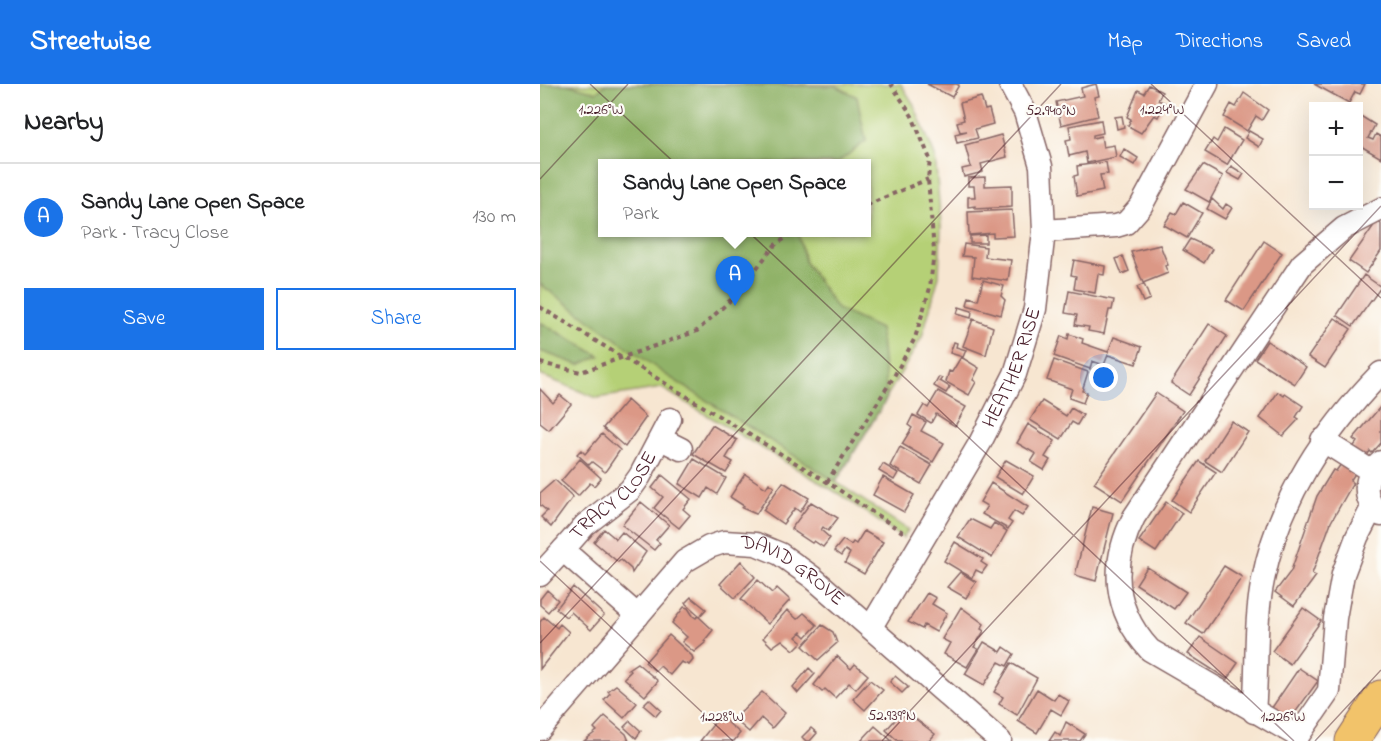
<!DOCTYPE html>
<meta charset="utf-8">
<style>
body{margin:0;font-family:"Indie Flower",sans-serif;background:#f2f2f2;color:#202124}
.controls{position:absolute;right:18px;top:18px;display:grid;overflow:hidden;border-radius:0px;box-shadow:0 6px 24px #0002}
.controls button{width:54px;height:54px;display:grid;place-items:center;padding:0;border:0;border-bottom:2px solid #e0e0e0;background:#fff;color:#202124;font:30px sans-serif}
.you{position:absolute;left:564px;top:294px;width:21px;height:21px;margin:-15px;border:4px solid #fff;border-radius:50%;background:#1a73e8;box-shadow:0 0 0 9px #1a73e833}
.badge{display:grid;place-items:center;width:39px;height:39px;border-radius:50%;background:#1a73e8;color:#fff;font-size:20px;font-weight:700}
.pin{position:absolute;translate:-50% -50px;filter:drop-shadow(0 2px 3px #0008)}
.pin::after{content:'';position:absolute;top:32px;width:21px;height:18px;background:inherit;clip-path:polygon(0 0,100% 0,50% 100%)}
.popup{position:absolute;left:58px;top:75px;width:273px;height:78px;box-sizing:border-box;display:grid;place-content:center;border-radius:0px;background:#fff;filter:drop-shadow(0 2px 4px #0005);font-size:20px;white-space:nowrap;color:#757577}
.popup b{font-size:22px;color:#202124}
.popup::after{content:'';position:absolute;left:50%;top:100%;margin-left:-12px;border:12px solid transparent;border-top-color:#fff}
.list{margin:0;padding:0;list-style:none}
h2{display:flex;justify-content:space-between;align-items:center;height:78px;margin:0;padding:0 24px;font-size:26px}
h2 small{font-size:20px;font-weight:400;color:#757577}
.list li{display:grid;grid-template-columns:39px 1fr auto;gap:18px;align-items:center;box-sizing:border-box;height:108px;padding:0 24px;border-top:2px solid #e0e0e0}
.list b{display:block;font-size:22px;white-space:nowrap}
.list p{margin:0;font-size:20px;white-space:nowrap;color:#757577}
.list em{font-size:20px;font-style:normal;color:#757577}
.actions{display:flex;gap:12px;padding:18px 24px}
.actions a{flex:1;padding:14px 0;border:2px solid #1a73e8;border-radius:0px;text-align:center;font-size:21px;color:#1a73e8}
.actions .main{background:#1a73e8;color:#fff}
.map{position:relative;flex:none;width:841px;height:657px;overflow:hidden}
header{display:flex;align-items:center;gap:36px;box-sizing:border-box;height:84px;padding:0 30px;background:#1a73e8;color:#fff}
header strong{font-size:28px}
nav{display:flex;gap:33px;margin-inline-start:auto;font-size:21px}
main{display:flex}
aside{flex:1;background:#fff}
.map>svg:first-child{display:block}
.green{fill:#b5d076;stroke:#807850;stroke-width:1.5;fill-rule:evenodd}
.forest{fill:#90b267;stroke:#6d6849;stroke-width:1.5}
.building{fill:#db9886}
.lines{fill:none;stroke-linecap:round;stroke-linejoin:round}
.minor-casing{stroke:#876565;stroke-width:25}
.highway-casing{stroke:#876565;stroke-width:35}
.path{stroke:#876565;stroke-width:4;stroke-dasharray:4.5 4.5;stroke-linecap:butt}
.minor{stroke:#fff;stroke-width:22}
.highway{stroke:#f2c36a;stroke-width:33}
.ticks{fill:none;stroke:#4a1f2b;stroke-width:1.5;stroke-opacity:0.45}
.labels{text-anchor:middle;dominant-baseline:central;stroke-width:4.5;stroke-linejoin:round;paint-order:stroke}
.street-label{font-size:20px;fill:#4a1f2b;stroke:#fdfcf7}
.ticks-label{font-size:15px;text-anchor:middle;fill:#4a1f2b;stroke:#fdfcf7;stroke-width:4.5;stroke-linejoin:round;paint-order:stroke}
</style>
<header>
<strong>Streetwise</strong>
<nav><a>Map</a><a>Directions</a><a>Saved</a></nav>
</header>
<main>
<aside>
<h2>Nearby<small></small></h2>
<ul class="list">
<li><span class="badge">A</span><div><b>Sandy Lane Open Space</b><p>Park · Tracy Close</p></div><em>130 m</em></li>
</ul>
<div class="actions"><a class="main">Save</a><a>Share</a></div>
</aside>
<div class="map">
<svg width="841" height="657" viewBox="0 0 841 657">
<rect width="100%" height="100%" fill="#fdfcf7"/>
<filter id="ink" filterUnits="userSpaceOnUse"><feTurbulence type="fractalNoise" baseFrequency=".0167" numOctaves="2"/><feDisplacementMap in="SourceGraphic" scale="12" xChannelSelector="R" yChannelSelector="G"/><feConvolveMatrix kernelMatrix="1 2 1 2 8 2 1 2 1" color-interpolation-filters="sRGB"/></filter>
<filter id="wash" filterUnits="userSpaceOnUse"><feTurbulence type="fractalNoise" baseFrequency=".008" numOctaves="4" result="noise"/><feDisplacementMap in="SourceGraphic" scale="24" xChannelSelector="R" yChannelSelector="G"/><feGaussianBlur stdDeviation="1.35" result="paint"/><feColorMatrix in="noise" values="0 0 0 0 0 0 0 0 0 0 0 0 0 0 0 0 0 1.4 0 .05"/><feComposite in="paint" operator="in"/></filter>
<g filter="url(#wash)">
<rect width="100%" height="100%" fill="#f7e6d1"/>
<path class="green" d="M0,0H361L373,19L395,72L401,142L399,192L382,253L296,398L368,446L363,454L299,410L122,304L57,314L0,291ZM63,80H327V148H63Z"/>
<path class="forest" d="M0,0H27L56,8L66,0L297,2L317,13L326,57L297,79L63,80V148L258,149L265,178L297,225L340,245L347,314L296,398L126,291L0,200Z
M0,238L60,272L39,281L0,267Z"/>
<g id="blocks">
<path class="building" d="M387,0H416L419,1L412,13Z
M556,0L559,12L554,13L558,32L521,41L516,18L543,12L541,4Z
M774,0H825L820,10L815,8L809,19Z
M609,1L622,8L618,16L625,19L618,33L614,31L601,49L588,42L591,35L587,33L598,6L604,9Z
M704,9L728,26L722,36L716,32L707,47L684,33L691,20L696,23Z
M441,13L445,26L449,25L453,40L435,45L438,54L417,59L415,50L427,47L420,48L417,38L424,36L420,19Z
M819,31L835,41L828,54L833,56L836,50L841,53V74L819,61Z
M582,32L584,43L577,45L575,33Z
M561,36L563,49L553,51V54L561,52L563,63L574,61L576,73L547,79L545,68L529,72L526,56L531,55L529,42Z
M684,45L702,56L687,81L665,68L673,55L677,58Z
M709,47L723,55L719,63L705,54Z
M461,51L467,73L441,80L443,88L424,93L422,85L431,83L425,61Z
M584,65L598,74L594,81L580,73Z
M566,78L568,90L560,91L563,107L537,112L534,92L538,91L537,82Z
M663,81L683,92L669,118L646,105Z
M691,82L704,90L700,96L687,89Z
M445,93V102L472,101V123L435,125V122L428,123V113H435L434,102H428V94Z
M672,115L683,125L686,120L692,124L685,135L667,125Z
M643,118L662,129L647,154L624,141L632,128L636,130Z
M472,126L474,152L453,153V149L429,151L428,128Z
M837,137L841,140V167L826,189L809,177Z
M446,151V159H430V152Z
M650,155L672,165L664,179L643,166Z
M724,157L742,169L704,227L686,216Z
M424,160L446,163L445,173L471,176L468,197L432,192L434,173L422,172Z
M620,161L628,181L625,182L628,189L603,199L591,168Z
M583,172L589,187L582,190L576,175Z
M534,176L565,182L564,191L558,190L555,209L534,205L536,192L531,191Z
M824,191L841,203L813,242L797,231Z
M443,196L464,202L461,212L465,216L461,231L427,221L429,213L438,216Z
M604,200L610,215L603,218L597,203Z
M529,207L574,216L572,226H569L564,250L548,247L549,243L535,241L537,231L525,229Z
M419,223L432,227L431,234L417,230Z
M795,234L811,245L785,284L768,273Z
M433,235L453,243L446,271L423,262Z
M669,240L687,252L649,311L631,299Z
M529,250L543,255L542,259L568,268L574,253L602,263L596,280L568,271L564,281L552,277L550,285L514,272L521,252L528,255Z
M727,257L766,283L755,300L715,275Z
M414,258L417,259L416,263L426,266L423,273L410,269Z
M421,273L439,284L433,296L436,298L429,311L406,298L409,287L412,288Z
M514,276L548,288L542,307L547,308L543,319L529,314L532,305L507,296Z
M399,293L402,294L400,297L410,303L406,309L394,302Z
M0,305L13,319L20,311L31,320L9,346L0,339Z
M398,307L426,323L415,342L396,330L391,339L378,331L384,321L388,324Z
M738,308L744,312L745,310L763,322L756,333L759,335L743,352L720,334Z
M616,309L643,327L582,417L554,399Z
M87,316L106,333L85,363L63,344Z
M502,317L526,332L531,324L543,331L537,341L532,338L521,355L490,336Z
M841,322V359L832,369L830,367L810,397L813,399L791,438L772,490L776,492L754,522L735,508L751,487L777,412L793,386L796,387L817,358L813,355Z
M373,331L386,338L381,347L404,359L393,378L362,360L372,344L368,341Z
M691,337L708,348L682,388L665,377Z
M488,340L515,357L505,373L510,376L504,386L491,378L496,370L477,359Z
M172,341L197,356L186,374L193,378L186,389L153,370Z
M62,350L80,366L65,388L52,378L49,381L37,370L41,366L45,370Z
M360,363L392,381L381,400L350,382Z
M40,375L61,394L54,402L50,399L38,412L21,397Z
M154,375L186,394L177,410L168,404L162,414L139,400Z
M466,376L494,392L483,410L455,393Z
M659,377L676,388L649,428L632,416Z
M343,380L358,389L354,396L339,387Z
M205,390L226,404L229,399L234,403L216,430L202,424L204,422L190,413Z
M122,391L151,415L143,425L150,431L139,444L114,424L123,413L112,404Z
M343,393L374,411L364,428L333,411Z
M15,396L33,413L11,443L1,433L7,427L0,421V409Z
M243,398L269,414L260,428L255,424L243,440L223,426Z
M451,399L488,423L482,432L474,427L468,436L472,439L468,445L442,430L447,422L440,418Z
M101,418L129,441L116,456L120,459L114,466L82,441Z
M271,418L298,434L288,447L283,443L281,446L290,454L283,463L274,457L272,459L251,445Z
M626,418L642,429L616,468L599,457Z
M552,423L573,429L556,497L535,491Z
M430,435L450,445L454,439L467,447L452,474L418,453Z
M64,445L76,455L82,448L106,468L92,489L91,485L81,476L78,478L54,458Z
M324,447L343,458L324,490L305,479L310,469L305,466L301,472L294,467L303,456L311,461L313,458L316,460Z
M415,458L443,475L441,478L447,482L442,489L436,486L432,494L404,477Z
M201,477L215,493L195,514L180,500Z
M684,482L702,493L663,550L646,539Z
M607,483L646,508L634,525L596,500Z
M420,488L436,498L426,514L407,503Z
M218,496L232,509L237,504L250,516L228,540L201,515Z
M33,503L64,531L51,546L31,528L26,533L16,525Z
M7,506L18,516L8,528L0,521V515Z
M387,509L396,514L392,520L407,529L396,548L384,541L382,545L368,538Z
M151,513L166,525L160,532L145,519Z
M144,523L148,524L153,532L156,534L158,532L173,546L164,557L166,558L154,568L142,558L147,553L132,539Z
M421,523L444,540L441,545L444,547L434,563L438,565L427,583L404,570L410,559L402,555Z
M763,524L781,537L750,580L732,567Z
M247,526L257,535L264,529L277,541L266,553L261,548L256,553L262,558L254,566L242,556L232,563L223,554Z
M4,533L17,544L20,540L29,548L0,585V538Z
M282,541L293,548L297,559L278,576L263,562Z
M129,551L152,572L153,576L149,581L141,578L130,591L120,582L115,587L105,578Z
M660,553L698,579L687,595L648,570Z
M444,558L461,568L464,563L474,570L467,582L459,578L444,601L425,590Z
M297,572L311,585L315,580L328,591L316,605L309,599L295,614L285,605L282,608L274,601Z
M97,579L118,597L105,612L84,594L91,587L88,585Z
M471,579L497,594L477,631L459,620L463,613L454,608Z
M269,584L275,590L258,609L253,603Z
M759,584L778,597L747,640L729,628Z
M355,592L368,603L362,609L350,598Z
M330,596L343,606L325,626L313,615Z
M76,601L97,619L84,634L64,616L70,609L68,607Z
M497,605L514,616L518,610L529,617L521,631L511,625L497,649L478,637Z
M222,608L245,629L232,644L221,634L209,648L194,635Z
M109,615L121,626L116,632L103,621Z
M364,626L395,650L389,657H358L346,646Z
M65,632L86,650L89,657H44L57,647L54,644Z
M180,632L200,649L194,657H160Z
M90,637L101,647L96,654L84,643Z
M526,638L545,650L540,657H509L515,648L520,652Z
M335,642L352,657H321Z
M271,644L277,649L270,657H266L262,653Z"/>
</g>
</g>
<g filter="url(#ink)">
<use href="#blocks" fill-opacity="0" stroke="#876565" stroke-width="1.5"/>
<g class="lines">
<g class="minor-casing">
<g id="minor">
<path d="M504,147L576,142L586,139L601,122L667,0"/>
<path d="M121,355L141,365"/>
<path d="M782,356L831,387"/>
<path d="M841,378C823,393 821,415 841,431"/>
<path d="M832,424L817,453L803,490L795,534L789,607L758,652L610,566C573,526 570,480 594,433L762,180L804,144L841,125"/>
<path id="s1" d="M23,466L45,441L90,406L100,392L130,335"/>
<path d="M0,491L23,466L98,532"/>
<path id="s2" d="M331,543L440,359L475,290L495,225L504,147L501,82L485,28L470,0"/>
<path d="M714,628C718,584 714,538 723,496C739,414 784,348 841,289"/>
<path id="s3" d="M0,645L145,477L169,463L184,458L216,460L240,470L272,493L460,657"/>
</g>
</g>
<g class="highway-casing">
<path id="highway" d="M812,657L841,613"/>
</g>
<path class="path" d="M327,121L388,95
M0,223L287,398L364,449
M0,279L41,288L157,247L194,213L235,161L255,148
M287,398L353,294L375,254L390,204L394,167L388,95L390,75L372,32L351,0"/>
<use href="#minor" class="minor"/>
<use href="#highway" class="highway"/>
</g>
</g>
<path class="ticks" d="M50,0L754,657M611,0L841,214M0,95L88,0M0,477L193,657M0,559L521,0M342,657L841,122M775,657L841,586"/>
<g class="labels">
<g class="street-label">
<text stroke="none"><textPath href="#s2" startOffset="296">HEATHER RISE</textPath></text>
<text stroke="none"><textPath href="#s1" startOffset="75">TRACY CLOSE</textPath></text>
<text stroke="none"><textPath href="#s3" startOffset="342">DAVID GROVE</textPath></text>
</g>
</g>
<g class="ticks-label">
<text x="61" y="30">1.226°W</text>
<text x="622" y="30">1.224°W</text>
<text x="511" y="31">52.940°N</text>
<text x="352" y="636">52.939°N</text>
<text x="182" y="637">1.228°W</text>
<text x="743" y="637">1.226°W</text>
</g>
</svg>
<div class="controls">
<button>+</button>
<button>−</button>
</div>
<div class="you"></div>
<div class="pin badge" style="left:195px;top:222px">A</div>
<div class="popup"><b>Sandy Lane Open Space</b>Park</div>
</div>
</main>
